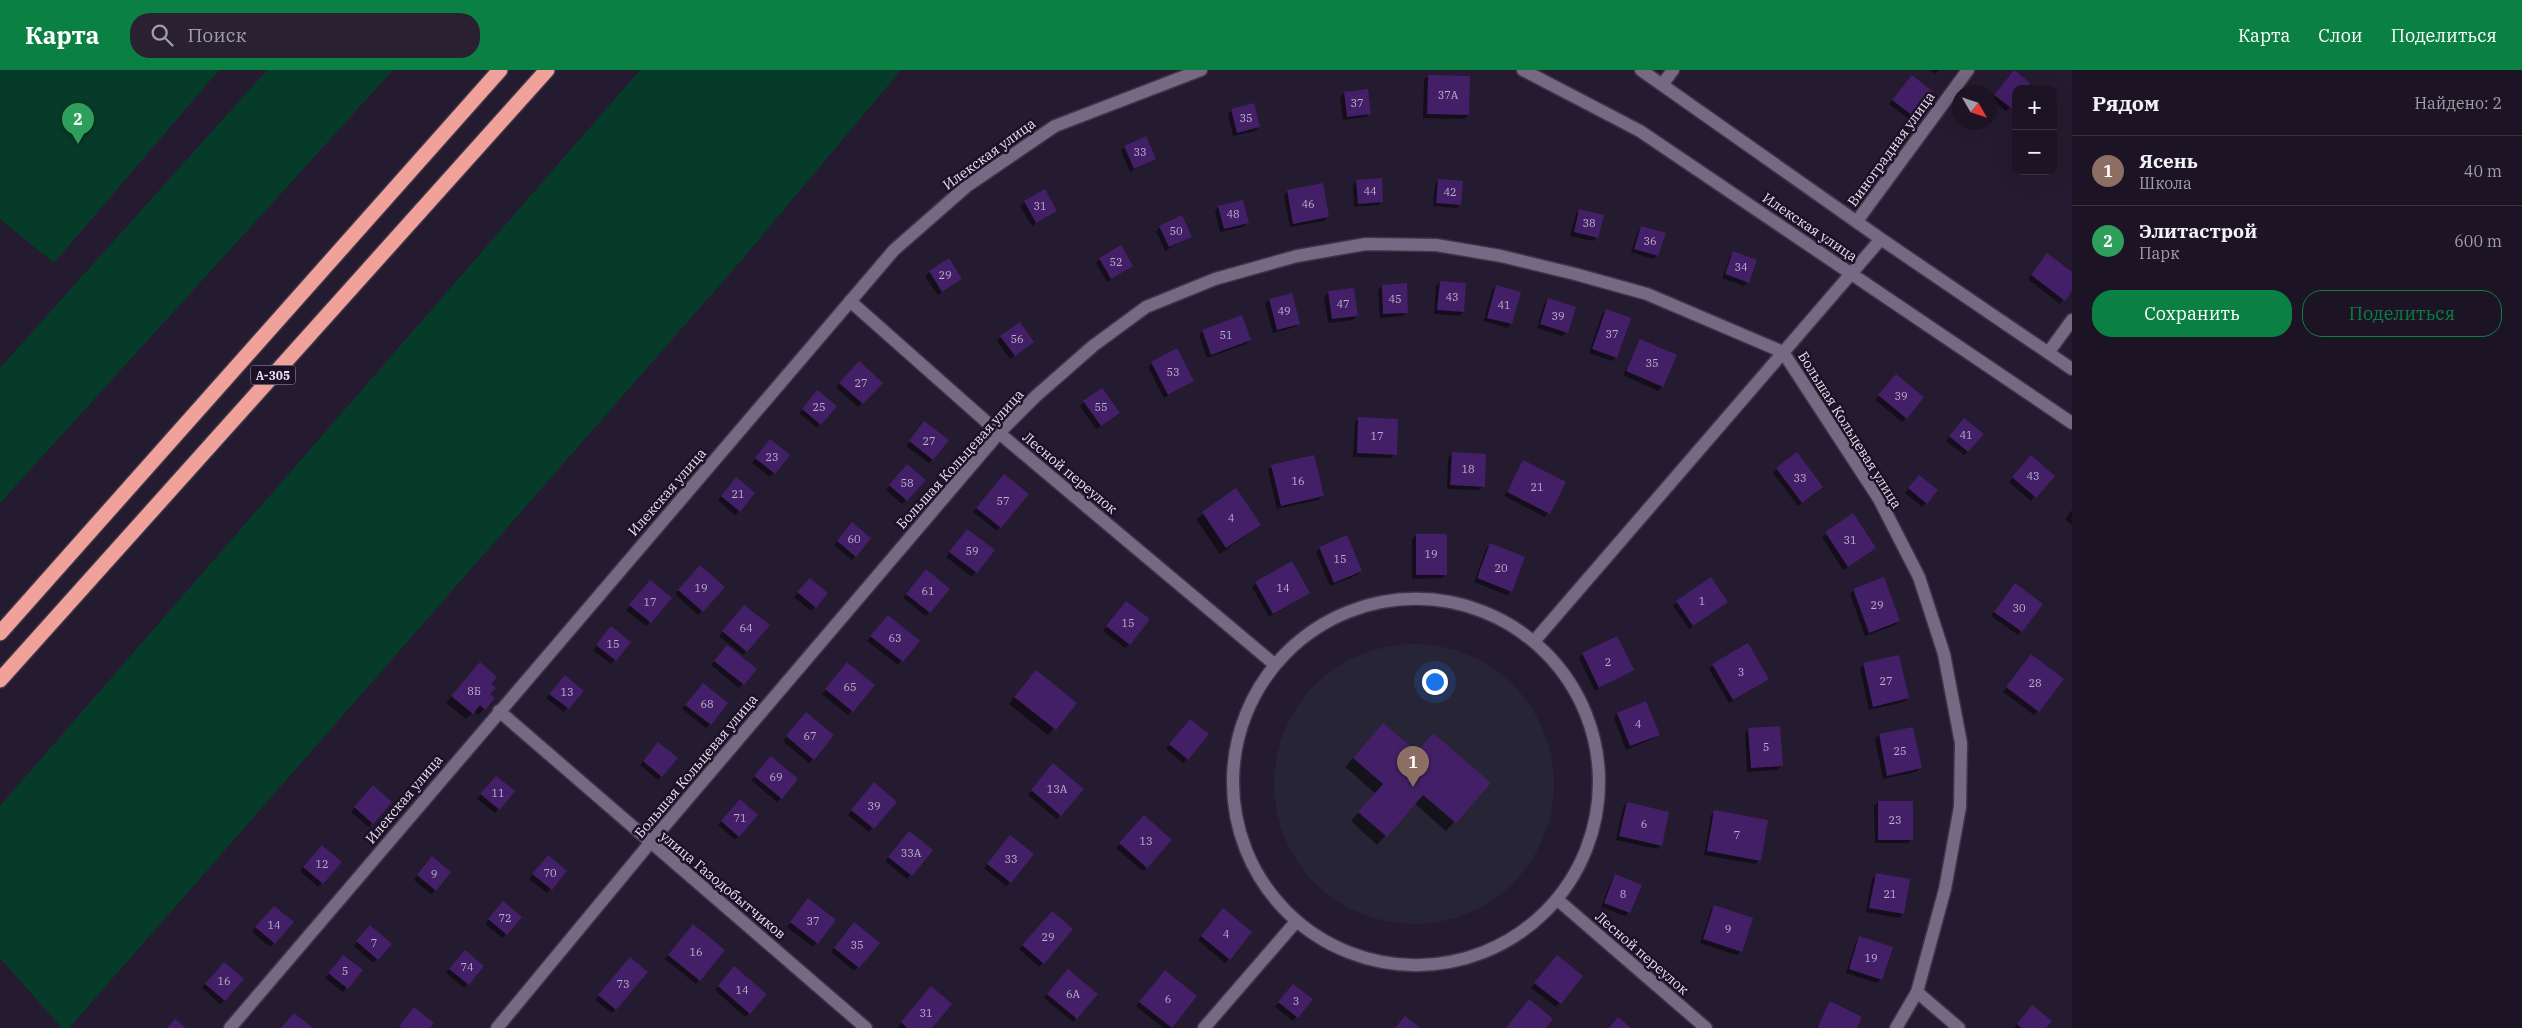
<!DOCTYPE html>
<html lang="ru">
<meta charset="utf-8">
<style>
body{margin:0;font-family:"IBM Plex Serif",serif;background:#292131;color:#f1f3f6}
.controls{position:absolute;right:15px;top:15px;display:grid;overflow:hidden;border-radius:10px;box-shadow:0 5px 20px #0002}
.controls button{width:45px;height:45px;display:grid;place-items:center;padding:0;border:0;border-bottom:1px solid #3a3341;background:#1c1424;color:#f1f3f6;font:25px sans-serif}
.compass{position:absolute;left:1952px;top:15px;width:45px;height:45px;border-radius:50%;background:#1c1424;box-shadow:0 5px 20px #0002;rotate:129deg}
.you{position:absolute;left:1434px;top:611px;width:18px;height:18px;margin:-12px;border:4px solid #fff;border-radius:50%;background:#1a73e8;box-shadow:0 0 0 8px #1a73e833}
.badge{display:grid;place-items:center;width:32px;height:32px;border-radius:50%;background:#0b8043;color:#fff;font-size:16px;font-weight:700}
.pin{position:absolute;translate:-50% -41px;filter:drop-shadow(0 1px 2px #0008)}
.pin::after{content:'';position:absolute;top:26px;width:18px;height:15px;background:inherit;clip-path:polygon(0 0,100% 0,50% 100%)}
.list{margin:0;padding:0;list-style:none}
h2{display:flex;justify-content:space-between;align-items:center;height:65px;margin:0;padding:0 20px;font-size:21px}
h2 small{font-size:16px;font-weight:400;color:#a09ea6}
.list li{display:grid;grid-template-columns:32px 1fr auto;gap:15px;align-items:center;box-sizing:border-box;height:70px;padding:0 20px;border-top:1px solid #3a3341}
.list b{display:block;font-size:19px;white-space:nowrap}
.list p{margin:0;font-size:16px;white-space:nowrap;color:#a09ea6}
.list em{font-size:16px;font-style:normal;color:#a09ea6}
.actions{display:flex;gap:10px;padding:15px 20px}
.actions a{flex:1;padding:11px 0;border:1px solid #0b8043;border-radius:20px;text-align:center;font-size:18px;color:#0b8043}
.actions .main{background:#0b8043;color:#fff}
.icon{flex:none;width:28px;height:28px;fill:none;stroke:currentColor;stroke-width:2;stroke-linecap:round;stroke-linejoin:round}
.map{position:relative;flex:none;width:2072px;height:958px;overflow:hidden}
header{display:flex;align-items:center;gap:30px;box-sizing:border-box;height:70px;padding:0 25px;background:#0b8043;color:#fff}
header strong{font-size:24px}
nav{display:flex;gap:28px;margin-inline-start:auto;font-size:18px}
.search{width:350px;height:45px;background:#292131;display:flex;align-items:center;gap:12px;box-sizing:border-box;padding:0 18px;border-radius:20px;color:#a09ea6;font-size:19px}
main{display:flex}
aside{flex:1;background:#1c1424}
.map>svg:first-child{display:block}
.education{fill:#272535}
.green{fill:#073b29}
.shadow{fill:#0007}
.building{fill:#431f67}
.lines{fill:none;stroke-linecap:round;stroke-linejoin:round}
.minor-casing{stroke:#3e3547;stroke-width:15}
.highway-casing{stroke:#3e3547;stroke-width:18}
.minor{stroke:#756983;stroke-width:12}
.highway{stroke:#f0a29a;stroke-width:15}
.labels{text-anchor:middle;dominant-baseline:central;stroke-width:5;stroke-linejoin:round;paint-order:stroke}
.number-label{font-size:11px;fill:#beb0cd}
.shield{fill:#1c1126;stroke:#aaa2b3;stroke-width:1}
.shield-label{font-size:12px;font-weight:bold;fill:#e7e0ef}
.street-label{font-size:14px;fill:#e7e0ef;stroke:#1c1126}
</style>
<header>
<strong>Карта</strong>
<div class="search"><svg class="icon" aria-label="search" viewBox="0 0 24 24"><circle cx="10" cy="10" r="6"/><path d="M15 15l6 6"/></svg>Поиск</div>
<nav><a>Карта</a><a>Слои</a><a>Поделиться</a></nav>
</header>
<main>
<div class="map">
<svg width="2072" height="958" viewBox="0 0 2072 958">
<rect width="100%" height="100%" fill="#251b30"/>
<path class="education" d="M1274 714a140 140 0 1 1 280 0a140 140 0 1 1-280 0Z"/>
<path class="green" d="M0,0H219L54,193L0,149Z
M267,0H393L0,433V298Z
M640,0H901L739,193L69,958H62L0,888V736Z"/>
<path class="shadow" d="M1930,0H1939L1935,4Z
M2010,5L2016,19L2010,37L2006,41L1991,29Z
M1428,6L1468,45L1464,49L1423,48L1424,10Z
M1908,11L1912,45L1909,49L1889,34Z
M1344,23L1370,43L1366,47L1343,50L1340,27Z
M1232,40L1259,57L1255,61L1233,66L1228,44Z
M1125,77L1155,89L1130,102L1121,81Z
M1439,110L1460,134L1456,138L1433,136L1435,114Z
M1357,111L1382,131L1378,135L1354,137L1353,115Z
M1044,121L1055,141L1032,156L1020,136Z
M1288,121L1328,147L1324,151L1290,157L1284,125Z
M1219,137L1247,153L1243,157L1220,162L1215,141Z
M1580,140L1597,167L1593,171L1570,166L1576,144Z
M1160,157L1191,166L1165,181L1156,161Z
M1642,157L1657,185L1653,189L1631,182L1638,161Z
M1734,183L1748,212L1744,216L1722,208L1730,187Z
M1100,189L1132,196L1107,212L1096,193Z
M2043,189L2072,204V219L2060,234L2028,209Z
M948,190L961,209L938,225L925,206Z
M1440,212L1463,242L1459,246L1434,244L1436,216Z
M1382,216L1407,242L1403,246L1380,248L1378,220Z
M1496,216L1520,223L1511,254L1507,258L1484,251L1492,220Z
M1328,223L1357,246L1353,250L1328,253L1324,227Z
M1291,225L1299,253L1295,257L1273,263L1265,234L1269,230Z
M1548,230L1566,262L1562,266L1537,258L1544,234Z
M1606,241L1616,287L1612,291L1589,283L1602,244Z
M1203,261L1250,270L1246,274L1207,288L1199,265Z
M1001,267L1033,272L1010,289L997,271Z
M1640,271L1662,317L1658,321L1623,305Z
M859,293L881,313L858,337L836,317Z
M1152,293L1193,311L1164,328L1148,297Z
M1892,309L1906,348L1902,352L1875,330Z
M813,326L820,354L817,358L799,343Z
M1084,332L1114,347L1096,359L1080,336Z
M1359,348L1395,384L1391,388L1353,387L1355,352Z
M1960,353L1968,382L1964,385L1946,371Z
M921,357L933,389L929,393L906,376Z
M766,375L788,386L770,407L752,393Z
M1452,384L1483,416L1479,420L1447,419L1448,388Z
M2027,391L2053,406L2031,431L2009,412Z
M1524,392L1565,413L1545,447L1504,426Z
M1272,396L1322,426L1318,430L1277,439L1268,400Z
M904,399L924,410L902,434L886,420Z
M1777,399L1818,421L1798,436L1773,403Z
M1000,409V457L997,461L973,442Z
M1916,410L1926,433L1922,437L1905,423Z
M732,412L739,441L735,445L718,430Z
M1236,420L1260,455L1220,484L1196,449Z
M2072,440V455L2065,449Z
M1853,445L1875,478L1843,500L1822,467Z
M848,458L855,486L852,490L834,475Z
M963,464L993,481L972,507L946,487Z
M1416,465L1446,504L1442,508L1412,509V469Z
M1490,475L1511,521L1507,525L1474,512L1486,479Z
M1320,478L1361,501L1357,505L1330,516L1316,482Z
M696,501L702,541L698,545L675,524Z
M922,505L929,542L926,546L903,528Z
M1710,508L1723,535L1689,559L1673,536Z
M806,513L815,537L811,541L794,527Z
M1256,513L1309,523L1269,547L1252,517Z
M647,516L670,528L646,556L626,540Z
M2011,519L2021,561L2018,565L1991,546Z
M1854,520L1899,551L1895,555L1865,566L1850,524Z
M1122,536L1129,574L1125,578L1103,561Z
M741,540L746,581L743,585L719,566Z
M884,550L918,571L898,595L867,571Z
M607,562L629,573L611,594L593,580Z
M724,580L755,599L739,618L711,595Z
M1583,584L1632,600L1595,621L1579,588Z
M2028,589L2038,641L2034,645L2003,622Z
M1864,594L1908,628L1904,632L1869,640L1860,598Z
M1713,595L1767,609L1729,633L1709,599Z
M843,598L873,615L848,645L822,624Z
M474,600L488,624L484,639L478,645L474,641L466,649L446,633Z
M1029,608L1075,633L1048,665L1009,634Z
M561,610L582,621L564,642L546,628Z
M699,618L710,654L706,658L682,639Z
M1617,644L1658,664L1654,668L1626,680L1614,648Z
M802,647L813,689L809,693L783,671Z
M1186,654L1187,689L1183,693L1166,679Z
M1749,659L1781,696L1777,700L1747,702L1745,663Z
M1912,659L1920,698L1916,702L1883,709L1875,669L1879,665Z
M1375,663L1417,683L1489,713L1446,761L1414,733L1377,775L1351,751L1375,723L1345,697Z
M654,678L661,706L658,710L640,695Z
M768,691L781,728L777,732L751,710Z
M1049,699L1060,745L1057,749L1028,725Z
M492,711L513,722L495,743L477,729Z
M870,718L895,732L869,762L848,745Z
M369,721L372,753L369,757L351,742Z
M1878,732L1912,769L1908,773H1875L1874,736Z
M1627,733L1661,775L1657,779L1616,770L1623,737Z
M736,734L738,766L735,770L718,755Z
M1715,741L1759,790L1755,794L1704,785L1711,745Z
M1140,750L1147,797L1143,801L1116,778Z
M906,766L931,780L907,809L885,791Z
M1007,770L1010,812L1006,816L984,798Z
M318,780L322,813L318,817L300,801Z
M544,791L566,802L547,823L529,809Z
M428,792L435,820L431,824L414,810Z
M1876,805L1903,844L1899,848L1866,842L1872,809Z
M1616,806L1629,842L1625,846L1601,837L1612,809Z
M805,834L834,850L813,877L787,857Z
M499,836L506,864L503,868L485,854Z
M1715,836L1741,881L1737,885L1700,873L1711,840Z
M270,841L292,852L270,877L252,862Z
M1219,844L1229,889L1225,893L1198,870Z
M1048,846L1043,893L1039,897L1019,879Z
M851,858L878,873L854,901L831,882Z
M689,860L699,910L696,914L665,889Z
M367,861L377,889L373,893L354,876Z
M1860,868L1881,909L1877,913L1846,903L1856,872Z
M461,885L468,914L464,918L446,903Z
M339,890L361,900L343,922L325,908Z
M1553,890L1581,906L1556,937L1531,918Z
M626,893L616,939L612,943L595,930Z
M220,897L224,930L220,934L202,918Z
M731,902L749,943L745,947L715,920Z
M1064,904L1076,948L1073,952L1044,928Z
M1161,905L1196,926L1170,958H1163L1136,936Z
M1290,919L1311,930L1293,951L1275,937Z
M927,922L931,958H899L898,957Z
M1831,933L1855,958H1816Z
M2028,941L2045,958H2014Z"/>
<path class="building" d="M2014,0L2030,13L2026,19H2016V31L2011,38L1994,25Z
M1428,5L1470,6L1469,45L1427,44Z
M1912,5L1933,22L1913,46L1892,30Z
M1368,19L1371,44L1347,47L1344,22Z
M1254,33L1260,57L1237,63L1231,39Z
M1146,66L1156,89L1134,99L1124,76Z
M1382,108L1383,132L1358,134L1356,110Z
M1438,109L1463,111L1461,135L1436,133Z
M1323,113L1329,147L1293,154L1287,120Z
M1045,119L1057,141L1036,153L1024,131Z
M1243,130L1249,153L1224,159L1218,136Z
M1579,139L1604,145L1598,168L1574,162Z
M1182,145L1192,167L1169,177L1159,156Z
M1641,156L1666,163L1658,186L1634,179Z
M1121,175L1133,196L1111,209L1099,188Z
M1733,181L1757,190L1749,213L1725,204Z
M2047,183L2072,202V221L2065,231L2031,205Z
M949,188L962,209L942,222L929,201Z
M1440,211L1466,213L1464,242L1437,240Z
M1407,213L1408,243L1383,244L1382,215Z
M1496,215L1521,222L1512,254L1487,248Z
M1354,218L1358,246L1332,249L1328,221Z
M1292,223L1300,254L1277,260L1269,229Z
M1548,228L1576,237L1568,263L1540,254Z
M1606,239L1631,248L1617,288L1592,279Z
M1242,245L1251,270L1211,285L1202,260Z
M1020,252L1034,272L1015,286L1000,266Z
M1640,269L1677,285L1663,317L1626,301Z
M1177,278L1194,311L1168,325L1151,292Z
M859,291L883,313L863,334L839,313Z
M1896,304L1924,327L1907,349L1878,325Z
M1102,318L1120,343L1101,356L1083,331Z
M817,320L837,336L821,355L802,339Z
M1358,347L1398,349L1397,385L1357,383Z
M1964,348L1984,364L1968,382L1949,366Z
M924,351L949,370L933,390L909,371Z
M770,369L790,385L775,404L755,388Z
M1452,382L1486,384L1485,417L1450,415Z
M1797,382L1823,417L1802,433L1776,398Z
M1314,385L1324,426L1281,436L1271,395Z
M2031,385L2055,406L2036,428L2012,407Z
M1523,390L1566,412L1550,444L1507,422Z
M907,394L926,410L907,431L889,415Z
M1004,404L1029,424L1001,458L976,438Z
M1919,405L1938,420L1927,434L1908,418Z
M736,407L755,423L740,442L721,426Z
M1236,418L1261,455L1226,478L1202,442Z
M1853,443L1876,478L1848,497L1825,462Z
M852,452L871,468L856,487L837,471Z
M967,459L995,480L977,503L949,482Z
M1416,464H1447V505H1416Z
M1347,465L1362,501L1334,513L1319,477Z
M1490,473L1525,487L1512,522L1477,508Z
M1292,491L1310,523L1273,544L1255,512Z
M700,495L725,517L703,542L678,520Z
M926,499L950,519L930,543L906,524Z
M1711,507L1728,532L1693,556L1676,531Z
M1884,507L1900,551L1869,563L1853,519Z
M810,508L828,523L816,538L797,522Z
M650,510L672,528L651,553L629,535Z
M2015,513L2043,534L2022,562L1994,542Z
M1126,531L1150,549L1130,575L1106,556Z
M744,535L770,555L747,582L722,561Z
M888,545L920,571L903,592L870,566Z
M611,556L631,572L616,591L596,575Z
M1617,566L1634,600L1599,618L1582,583Z
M1748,573L1769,609L1733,630L1712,594Z
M727,575L757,599L744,615L714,591Z
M2031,584L2064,609L2039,642L2006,617Z
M1899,585L1909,628L1873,637L1863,593Z
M480,592L497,607L491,614L496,618L490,624L495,628L485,640L480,635L473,644L451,626Z
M847,592L875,615L853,642L825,619Z
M1036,600L1077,633L1056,660L1014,627Z
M565,605L584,621L569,639L549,624Z
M703,613L728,633L711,655L685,635Z
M1646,631L1660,665L1630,676L1617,643Z
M806,642L834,665L814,690L786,666Z
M1190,649L1209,664L1188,690L1169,674Z
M1383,653L1417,682L1433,663L1491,713L1456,753L1423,725L1387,767L1358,742L1383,714L1353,688Z
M1780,656L1783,696L1751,698L1748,658Z
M1913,657L1922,698L1887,706L1879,664Z
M658,672L678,688L662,707L643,691Z
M771,686L798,709L782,729L754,706Z
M1053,693L1084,719L1061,746L1031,720Z
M496,706L515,721L500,740L480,724Z
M874,712L897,732L874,759L851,740Z
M373,715L392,732L373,754L354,737Z
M740,729L758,745L739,767L721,751Z
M1878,731H1913V770H1878Z
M1627,732L1669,742L1662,776L1619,766Z
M1714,740L1768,750L1761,791L1707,781Z
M1144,745L1172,770L1147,798L1119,773Z
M909,761L933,780L912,806L888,787Z
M1010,765L1034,784L1011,813L987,794Z
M322,775L342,792L323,814L303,797Z
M548,785L567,801L552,820L532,804Z
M432,786L451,802L436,821L417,805Z
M1876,803L1910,809L1904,844L1869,838Z
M1615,804L1642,815L1630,843L1604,833Z
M808,828L836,850L818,874L790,852Z
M503,831L522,847L507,865L488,849Z
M1714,835L1753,848L1742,882L1703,869Z
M274,836L294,852L275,874L255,857Z
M1223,838L1252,862L1230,890L1201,866Z
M1052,841L1073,859L1044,894L1022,875Z
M854,852L880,873L859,898L834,878Z
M693,854L725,880L700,911L668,885Z
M370,855L392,874L378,890L356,871Z
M1859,866L1893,877L1882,910L1849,899Z
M465,880L484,896L469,915L449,899Z
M343,885L363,900L348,919L328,903Z
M1557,885L1583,906L1561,934L1534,913Z
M630,887L648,902L616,940L598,925Z
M224,892L244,909L225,931L205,914Z
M734,896L767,924L750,944L718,916Z
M1068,899L1098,924L1077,949L1047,924Z
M1165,900L1197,926L1172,958L1139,932Z
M1293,914L1313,929L1298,948L1278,932Z
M931,916L952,934L932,958H907L901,952Z
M1529,929L1553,949L1546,958H1506Z
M1830,931L1862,947L1857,958H1817Z
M2032,935L2052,951L2046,958H2021L2017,954Z
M414,937L434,953L430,958H402L399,956Z
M294,943L313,958H281Z
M1405,946L1420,958H1395Z
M1618,947L1631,958H1609Z
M175,949L186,958H167Z"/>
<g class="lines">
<g class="minor-casing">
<path id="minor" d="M1523,0L1640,61L2072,353
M1641,0L1881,169L2072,299
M1662,15L1673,0
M1857,151L1968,0
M850,231L999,363L1274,594
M2048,283L2072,250
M1233 712a183 183 0 1 1 366 0a183 183 0 1 1-366 0Z
M1536,569L1881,169
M499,641L866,958
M1559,831L1706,958
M1917,922L1959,958
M230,958L894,180L967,116L1055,56L1201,0
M497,958L650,773L999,363L1036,326L1093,276L1146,237L1215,209L1297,186L1366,174L1436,175L1501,186L1575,204L1647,224L1783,282L1879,429L1919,507L1944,584L1961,673L1960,737L1945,819L1917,922L1896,958
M1204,958L1294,854"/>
</g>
<g class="highway-casing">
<path id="highway" d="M0,563L500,0
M0,610L547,0"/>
</g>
<use href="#minor" class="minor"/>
<use href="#highway" class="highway"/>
</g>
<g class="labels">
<g class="number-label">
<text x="1448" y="25">37А</text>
<text x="1357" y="33">37</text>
<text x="1246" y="48">35</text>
<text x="1140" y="82">33</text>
<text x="1370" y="121">44</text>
<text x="1450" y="122">42</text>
<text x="1308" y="134">46</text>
<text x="1040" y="136">31</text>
<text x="1233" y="144">48</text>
<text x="1589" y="153">38</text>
<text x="1176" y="161">50</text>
<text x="1650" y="171">36</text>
<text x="1116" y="192">52</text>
<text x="1741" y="197">34</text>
<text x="945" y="205">29</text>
<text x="1452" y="227">43</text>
<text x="1395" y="229">45</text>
<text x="1343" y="234">47</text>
<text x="1504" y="235">41</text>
<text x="1284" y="241">49</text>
<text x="1558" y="246">39</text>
<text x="1612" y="264">37</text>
<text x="1226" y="265">51</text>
<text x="1017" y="269">56</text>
<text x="1652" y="293">35</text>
<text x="1173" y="302">53</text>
<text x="861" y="313">27</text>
<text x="1901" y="326">39</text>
<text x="819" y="337">25</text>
<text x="1101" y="337">55</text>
<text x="1966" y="365">41</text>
<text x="1377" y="366">17</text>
<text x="929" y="371">27</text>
<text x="772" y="387">23</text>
<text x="1468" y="399">18</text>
<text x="2033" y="406">43</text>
<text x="1800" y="408">33</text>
<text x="1298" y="411">16</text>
<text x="907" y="413">58</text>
<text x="1537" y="417">21</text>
<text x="738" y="424">21</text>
<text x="1003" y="431">57</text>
<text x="1231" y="448">4</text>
<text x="854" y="469">60</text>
<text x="1850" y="470">31</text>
<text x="972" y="481">59</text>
<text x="1431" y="484">19</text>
<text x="1340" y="489">15</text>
<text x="1501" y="498">20</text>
<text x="701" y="518">19</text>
<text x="1283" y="518">14</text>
<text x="928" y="521">61</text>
<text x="1702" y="531">1</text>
<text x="650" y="532">17</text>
<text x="1877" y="535">29</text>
<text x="2019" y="538">30</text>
<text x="1128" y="553">15</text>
<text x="746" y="558">64</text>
<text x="895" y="568">63</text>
<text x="613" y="574">15</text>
<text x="1608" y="592">2</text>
<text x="1741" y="602">3</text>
<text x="1886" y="611">27</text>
<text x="2035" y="613">28</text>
<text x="850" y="617">65</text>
<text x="474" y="621">8Б</text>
<text x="567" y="622">13</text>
<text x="707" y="634">68</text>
<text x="1638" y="654">4</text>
<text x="810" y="666">67</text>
<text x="1766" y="677">5</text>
<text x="1900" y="681">25</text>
<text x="776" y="707">69</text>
<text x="1057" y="719">13А</text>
<text x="498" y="723">11</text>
<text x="874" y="736">39</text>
<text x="740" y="748">71</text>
<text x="1895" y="750">23</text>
<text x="1644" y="754">6</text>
<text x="1737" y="765">7</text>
<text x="1146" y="771">13</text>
<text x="911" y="783">33А</text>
<text x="1011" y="789">33</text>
<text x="322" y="794">12</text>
<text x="550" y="803">70</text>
<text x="434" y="804">9</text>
<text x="1623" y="824">8</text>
<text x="1890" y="824">21</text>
<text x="505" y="848">72</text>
<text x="813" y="851">37</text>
<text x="274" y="855">14</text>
<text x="1728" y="859">9</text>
<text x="1226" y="864">4</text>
<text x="1048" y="867">29</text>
<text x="374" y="873">7</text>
<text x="857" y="875">35</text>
<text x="696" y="882">16</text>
<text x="1871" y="888">19</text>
<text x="467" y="897">74</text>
<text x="345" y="901">5</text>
<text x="224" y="911">16</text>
<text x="623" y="914">73</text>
<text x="742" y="920">14</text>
<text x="1073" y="924">6А</text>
<text x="1168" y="929">6</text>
<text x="1296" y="931">3</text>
<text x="926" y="943">31</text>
</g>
<rect class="shield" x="250.5" y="295.5" width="45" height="19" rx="4"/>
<g class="shield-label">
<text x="273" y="305">А-305</text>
</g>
<g class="street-label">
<text transform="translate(1891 79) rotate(-54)">Виноградная улица</text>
<text transform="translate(989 84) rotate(-36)">Илекская улица</text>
<text transform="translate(1810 157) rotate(34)">Илекская улица</text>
<text transform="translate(1850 360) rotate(58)">Большая Кольцевая улица</text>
<text transform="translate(960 389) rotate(-48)">Большая Кольцевая улица</text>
<text transform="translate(1070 403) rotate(40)">Лесной переулок</text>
<text transform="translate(667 422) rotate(-49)">Илекская улица</text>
<text transform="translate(696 696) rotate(-50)">Большая Кольцевая улица</text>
<text transform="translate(404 729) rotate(-50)">Илекская улица</text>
<text transform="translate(723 815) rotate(40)">улица Газодобытчиков</text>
<text transform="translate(1642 883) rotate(41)">Лесной переулок</text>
</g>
</g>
</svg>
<div class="controls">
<button>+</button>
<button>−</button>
</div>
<svg class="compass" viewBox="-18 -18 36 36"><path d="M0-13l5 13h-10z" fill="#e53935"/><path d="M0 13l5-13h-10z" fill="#a09ea6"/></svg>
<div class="you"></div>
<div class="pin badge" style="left:1413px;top:717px;background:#8d6e63">1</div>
<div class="pin badge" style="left:78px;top:74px;background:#2e9e5b">2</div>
</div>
<aside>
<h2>Рядом<small>Найдено: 2</small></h2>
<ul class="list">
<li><span class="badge" style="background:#8d6e63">1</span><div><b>Ясень</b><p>Школа</p></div><em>40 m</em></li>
<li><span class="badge" style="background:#2e9e5b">2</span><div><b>Элитастрой</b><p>Парк</p></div><em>600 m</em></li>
</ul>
<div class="actions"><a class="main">Сохранить</a><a>Поделиться</a></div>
</aside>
</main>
